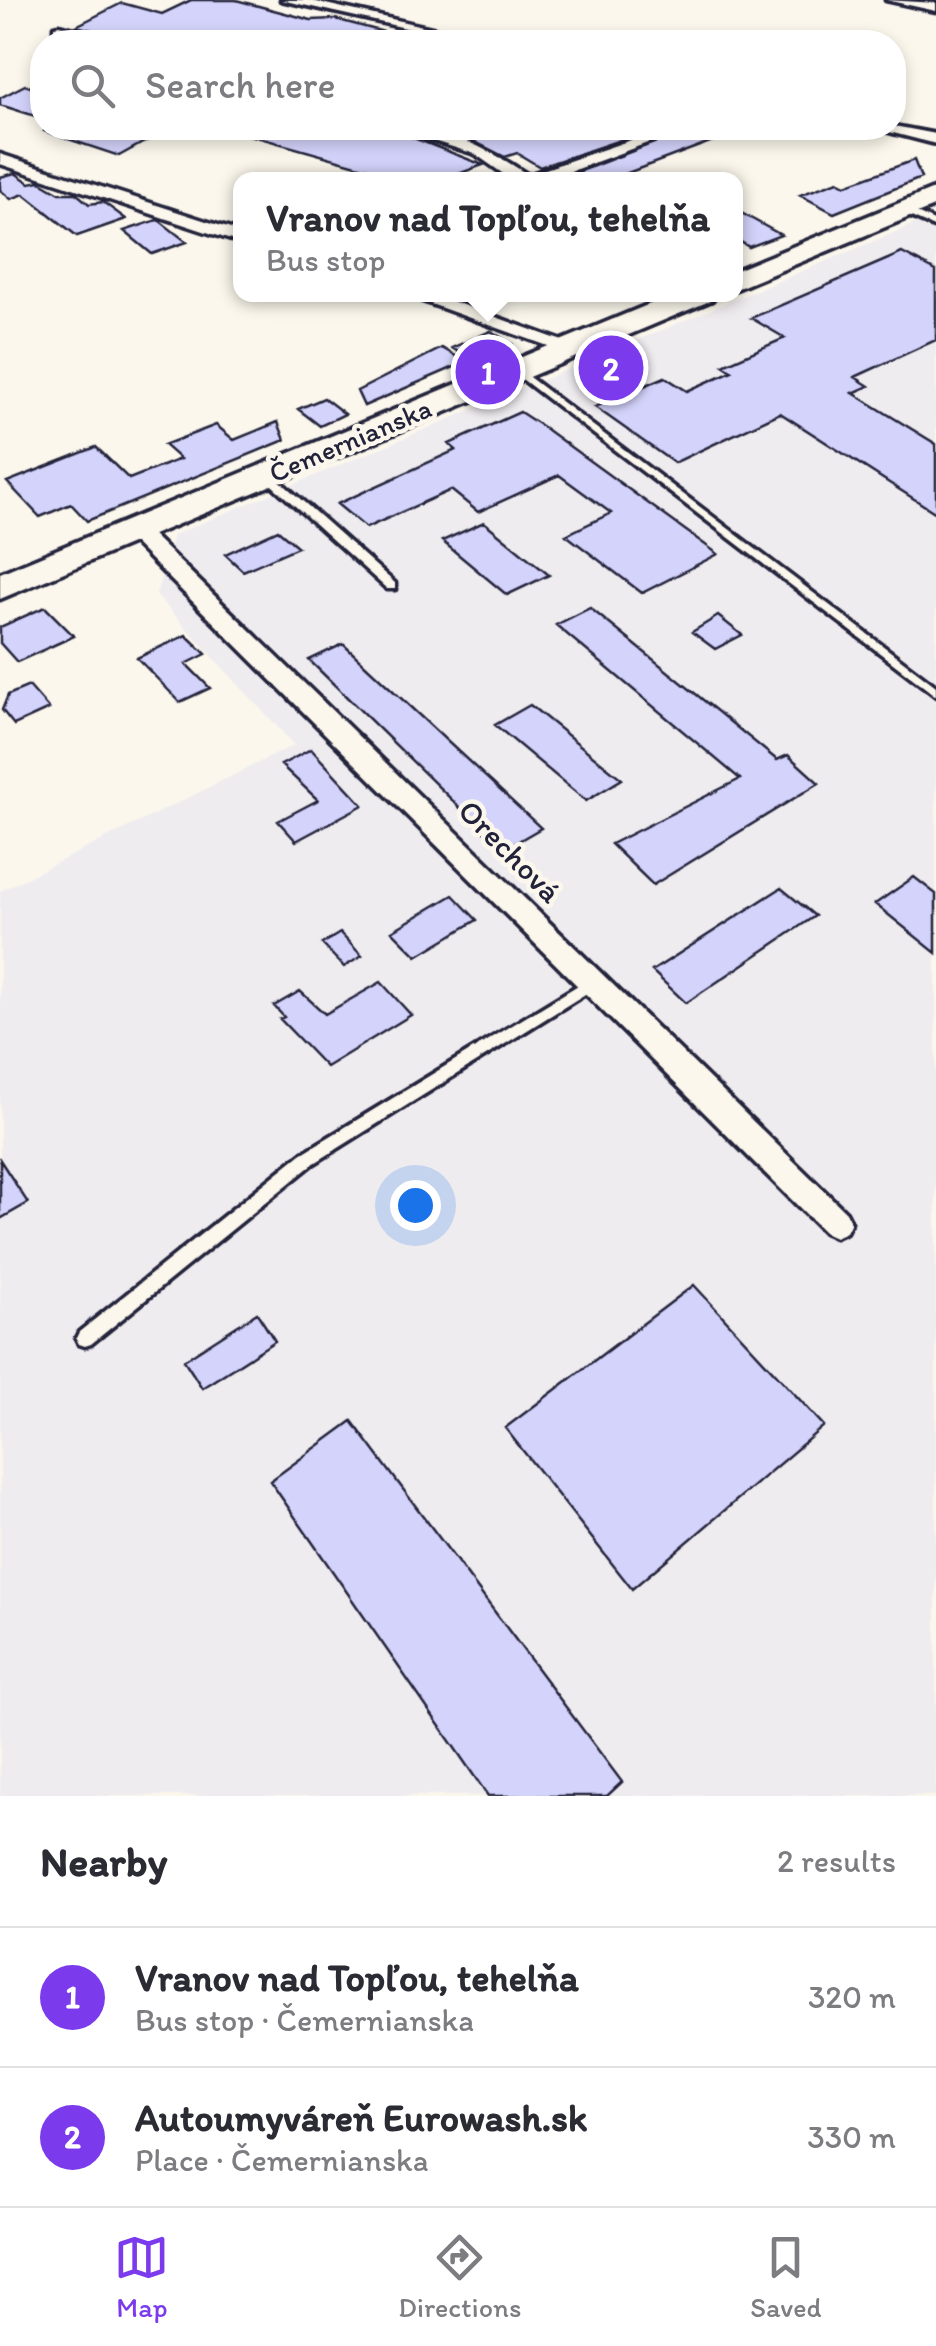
<!DOCTYPE html>
<meta charset="utf-8">
<style>
body{margin:0;font-family:Itim,sans-serif;background:#f2f2f3;color:#2b2b33}
.you{position:absolute;left:415px;top:1205px;width:35px;height:35px;margin:-25px;border:8px solid #fff;border-radius:50%;background:#1a73e8;box-shadow:0 0 0 15px #1a73e833}
.badge{display:grid;place-items:center;width:65px;height:65px;border-radius:50%;background:#7c3aed;color:#fff;font-size:32px;font-weight:700}
.pin{position:absolute;translate:-50% -50%;border:5px solid #fff;box-shadow:0 2px 10px #0006}
.popup{position:absolute;left:233px;top:172px;width:510px;height:130px;box-sizing:border-box;display:grid;place-content:center;border-radius:20px;background:#fff;filter:drop-shadow(0 2px 8px #0005);font-size:32px;white-space:nowrap;color:#7c7c81}
.popup b{font-size:38px;color:#2b2b33}
.popup::after{content:'';position:absolute;left:50%;top:100%;margin-left:-20px;border:20px solid transparent;border-top-color:#fff}
.list{margin:0;padding:0;list-style:none}
h2{display:flex;justify-content:space-between;align-items:center;height:130px;margin:0;padding:0 40px;font-size:42px}
h2 small{font-size:32px;font-weight:400;color:#7c7c81}
.list li{display:grid;grid-template-columns:65px 1fr auto;gap:30px;align-items:center;box-sizing:border-box;height:140px;padding:0 40px;border-top:2px solid #e1e1e2}
.list b{display:block;font-size:38px;white-space:nowrap}
.list p{margin:0;font-size:32px;white-space:nowrap;color:#7c7c81}
.list em{font-size:32px;font-style:normal;color:#7c7c81}
.icon{flex:none;width:55px;height:55px;fill:none;stroke:currentColor;stroke-width:2;stroke-linecap:round;stroke-linejoin:round}
.map{position:relative;flex:none;width:936px;height:1796px;overflow:hidden}
.search{position:absolute;background:#fff;box-shadow:0 5px 15px #0003;left:30px;right:30px;top:30px;height:110px;display:flex;align-items:center;gap:25px;box-sizing:border-box;padding:0 35px;border-radius:40px;color:#7c7c81;font-size:38px}
.sheet{height:410px;background:#fff}
nav{display:flex;justify-content:space-around;align-items:center;box-sizing:border-box;height:140px;border-top:2px solid #e1e1e2;background:#fff;font-size:28px;color:#7c7c81}
nav a{display:grid;justify-items:center;gap:5px}
nav .on{color:#7c3aed}
.map>svg:first-child{display:block}
.built{fill:#efecf0}
.building{fill:#d4d3fb;stroke:#22223b;stroke-width:2.5}
.lines{fill:none;stroke-linecap:round;stroke-linejoin:round}
.lane-casing{stroke:#22223b;stroke-width:7}
.street-casing{stroke:#22223b;stroke-width:7}
.primary-casing{stroke:#22223b;stroke-width:7}
.path{stroke:#22223b;stroke-width:2.5;stroke-dasharray:6 4;stroke-linecap:butt}
.lane{fill:#fbf7ec;fill-rule:evenodd}
.street{fill:#fbf7ec;fill-rule:evenodd}
.primary{fill:#fbf7ec;fill-rule:evenodd}
.labels{text-anchor:middle;dominant-baseline:central;stroke-width:9;stroke-linejoin:round;paint-order:stroke}
.far-street-label{font-size:28px;fill:#22223b;stroke:#fbf7ec}
.street-label{font-size:32px;fill:#22223b;stroke:#fbf7ec}
</style>
<div class="map">
<svg width="936" height="1796" viewBox="0 0 936 1796">
<rect width="100%" height="100%" fill="#fbf7ec"/>
<filter id="ink" filterUnits="userSpaceOnUse"><feTurbulence type="fractalNoise" baseFrequency=".01" numOctaves="2"/><feDisplacementMap in="SourceGraphic" scale="20" xChannelSelector="R" yChannelSelector="G"/><feConvolveMatrix kernelMatrix="1 2 1 2 8 2 1 2 1" color-interpolation-filters="sRGB"/></filter>
<g filter="url(#ink)">
<path class="built" d="M936,215V1796H0V891L294,745L156,595L173,535Z"/>
<path class="building" d="M191,0H236L311,20L335,19L395,35L394,42H117L112,35L76,26L122,3L162,14Z
M25,85L42,91V118L0,105V98Z
M45,128H105L146,141L119,156L44,131Z
M243,128H388L483,165L442,180H410L242,133Z
M433,128H656L540,167L517,153L505,157L465,137Z
M692,128L742,130L609,180L560,179Z
M914,160L921,178L834,213L800,195L838,181L846,185Z
M15,173L30,183L39,181L60,193H76L89,204L103,202L126,219L77,236L24,194L11,199L0,190V177Z
M736,210L781,235L749,247L736,239Z
M157,220L160,221L187,242L152,254L124,231Z
M902,253L936,271V340L855,377L869,386L853,393L936,444V513L780,413L674,463L595,407L665,377L687,391L732,371L723,365L785,338L751,318Z
M491,331L512,344L499,350L507,355L483,367L452,348Z
M442,348L466,362L364,406L357,391Z
M324,398L345,414L320,426L298,409Z
M520,412L543,427L718,554L642,593L566,535L611,513L559,475L478,512L451,490L366,528L337,504L456,450L449,444Z
M278,422L285,440L87,521L71,504L40,517L7,482L96,447L129,479L180,459L164,445L216,425L234,440Z
M484,522L549,575L507,595L442,541Z
M278,530L298,547L243,571L225,554Z
M45,607L74,636L17,662L0,643V627Z
M590,608L777,760L788,755L819,783L653,885L611,844L740,779L556,625Z
M718,616L742,635L715,649L692,632Z
M186,635L206,654L186,664L210,688L180,702L137,658Z
M343,644L449,743L541,828L503,850L309,660Z
M29,686L49,709L14,725L2,710L8,695Z
M530,705L622,779L586,801L495,725Z
M311,749L363,805L296,841L278,821L318,800L281,765Z
M914,877L936,894V953L875,904Z
M781,888L815,916L686,1003L652,971Z
M453,895L477,920L417,956L392,931Z
M340,933L362,956L344,967L322,944Z
M381,982L411,1015L326,1067L280,1019L284,1017L274,1006L300,991L325,1014Z
M0,1160L28,1203L0,1219Z
M694,1285L824,1426L632,1589L505,1428Z
M257,1313L275,1341L202,1388L184,1360Z
M352,1421L622,1782L607,1796H488L270,1481Z"/>
<g class="lines">
<g class="lane-casing">
<path id="lane" d="M900,208H906L936,222V228L900,212Z
M517,368L936,686V696L514,373L512,371Z
M267,472L271,473L395,583V589H387L263,477L262,475Z
M593,976L598,978L600,982L598,986L313,1164L91,1344L85,1346L79,1344L76,1338L79,1332L301,1154Z"/>
</g>
<g class="street-casing">
<path id="street" d="M281,0H308L493,42H468Z
M886,0L936,3V11Z
M59,25L111,39L113,42H91L54,32V26Z
M894,126L936,134V144L874,128Z
M392,128C441,125 488,148 528,175L666,128H688L547,180H512L475,154Z
M0,154L240,232V243L0,164Z
M403,294H432L582,348L572,354L565,352Z
M135,524L143,526L846,1212L851,1222L846,1232L835,1237L824,1232L127,536L124,531Z"/>
</g>
<g class="primary-casing">
<path id="primary" d="M936,188V206L736,289V270Z
M674,294H716L712,300L0,599V573Z"/>
</g>
<path class="path" d="M505,39L522,42"/>
<use href="#lane" class="lane"/>
<use href="#street" class="street"/>
<use href="#primary" class="primary"/>
</g>
</g>
<g class="labels">
<g class="far-street-label">
<text transform="translate(350 440) rotate(-23)">Čemernianska</text>
</g>
<g class="street-label">
<text transform="translate(510 851) rotate(45)">Orechová</text>
</g>
</g>
</svg>
<div class="you"></div>
<div class="pin badge" style="left:488px;top:372px">1</div>
<div class="popup"><b>Vranov nad Topľou, tehelňa</b>Bus stop</div>
<div class="pin badge" style="left:611px;top:368px">2</div>
<div class="search"><svg class="icon" aria-label="search" viewBox="0 0 24 24"><circle cx="10" cy="10" r="6"/><path d="M15 15l6 6"/></svg>Search here</div>
</div>
<section class="sheet">
<h2>Nearby<small>2 results</small></h2>
<ul class="list">
<li><span class="badge">1</span><div><b>Vranov nad Topľou, tehelňa</b><p>Bus stop · Čemernianska</p></div><em>320 m</em></li>
<li><span class="badge">2</span><div><b>Autoumyváreň Eurowash.sk</b><p>Place · Čemernianska</p></div><em>330 m</em></li>
</ul>
</section>
<nav>
<a class="on"><svg class="icon" aria-label="map" viewBox="0 0 24 24"><path d="M3 6l6-2 6 2 6-2v14l-6 2-6-2-6 2zM9 4v14M15 6v14"/></svg>Map</a>
<a><svg class="icon" aria-label="directions" viewBox="0 0 24 24"><path d="M12 3l9 9-9 9-9-9zM9 14v-3h6M13 9l2 2-2 2"/></svg>Directions</a>
<a><svg class="icon" aria-label="saved" viewBox="0 0 24 24"><path d="M7 4h10v16l-5-4-5 4z"/></svg>Saved</a>
</nav>
